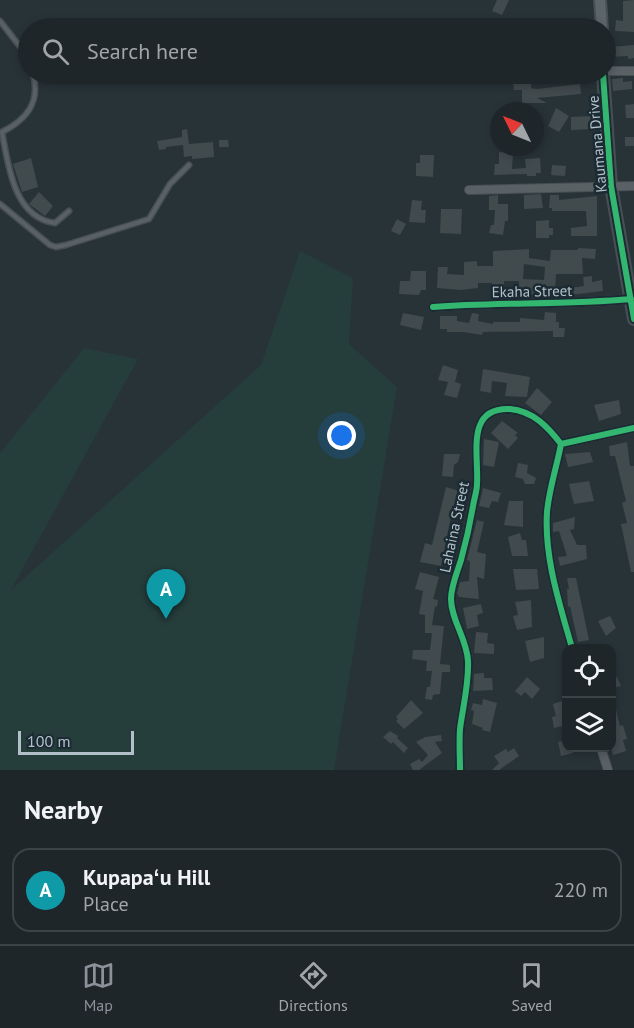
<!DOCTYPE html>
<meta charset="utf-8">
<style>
body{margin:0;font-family:"PT Sans",sans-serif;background:#262e32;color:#f1f3f6}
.controls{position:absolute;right:18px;bottom:18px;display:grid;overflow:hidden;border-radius:12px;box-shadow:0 3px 9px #0003}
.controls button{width:54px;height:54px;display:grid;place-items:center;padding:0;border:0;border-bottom:2px solid #3c4347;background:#1e262a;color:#f1f3f6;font:30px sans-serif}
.compass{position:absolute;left:490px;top:102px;width:54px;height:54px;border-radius:50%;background:#1e262a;box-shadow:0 3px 9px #0003;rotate:313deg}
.scale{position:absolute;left:18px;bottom:15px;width:116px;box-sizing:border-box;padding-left:6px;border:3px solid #b2c1c9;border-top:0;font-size:16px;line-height:21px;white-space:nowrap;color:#b2c1c9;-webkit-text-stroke:4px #1c2b33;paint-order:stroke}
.you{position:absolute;left:342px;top:436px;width:21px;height:21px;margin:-15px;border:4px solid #fff;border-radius:50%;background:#1a73e8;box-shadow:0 0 0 9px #1a73e833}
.badge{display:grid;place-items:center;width:39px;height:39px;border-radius:50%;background:#8c9099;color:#fff;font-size:20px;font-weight:700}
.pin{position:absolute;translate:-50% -50px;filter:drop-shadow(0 2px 3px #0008)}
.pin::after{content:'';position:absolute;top:32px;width:21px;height:18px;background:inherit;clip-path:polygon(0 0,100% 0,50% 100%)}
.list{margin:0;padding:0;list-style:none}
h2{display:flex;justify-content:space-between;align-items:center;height:78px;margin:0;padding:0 24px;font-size:26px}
h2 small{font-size:20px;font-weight:400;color:#a1a5a8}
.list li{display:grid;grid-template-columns:39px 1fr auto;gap:18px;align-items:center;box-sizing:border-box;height:84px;margin:0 12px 12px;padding:0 12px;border:2px solid #3c4347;border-radius:18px}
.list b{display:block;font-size:22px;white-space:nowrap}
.list p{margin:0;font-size:20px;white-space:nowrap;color:#a1a5a8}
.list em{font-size:20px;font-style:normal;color:#a1a5a8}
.icon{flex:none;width:33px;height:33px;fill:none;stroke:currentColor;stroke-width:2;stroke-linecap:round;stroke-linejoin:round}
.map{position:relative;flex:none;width:634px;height:770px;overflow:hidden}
.search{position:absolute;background:#1e262a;box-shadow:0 3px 9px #0003;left:18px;right:18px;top:18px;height:66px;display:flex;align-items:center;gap:15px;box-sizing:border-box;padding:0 21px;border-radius:33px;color:#a1a5a8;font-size:22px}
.sheet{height:174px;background:#1e262a}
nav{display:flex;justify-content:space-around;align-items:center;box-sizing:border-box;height:84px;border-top:2px solid #3c4347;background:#1e262a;font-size:16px;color:#a1a5a8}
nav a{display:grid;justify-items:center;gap:3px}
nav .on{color:#8c9099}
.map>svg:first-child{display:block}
.green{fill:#253d3b}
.building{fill:#414a4d;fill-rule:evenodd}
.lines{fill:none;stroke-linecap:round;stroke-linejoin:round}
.lane-casing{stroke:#474f53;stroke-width:7}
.street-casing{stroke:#474f53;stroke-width:10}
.secondary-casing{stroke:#474f53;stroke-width:14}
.lane{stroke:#596165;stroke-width:4}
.street{stroke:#596165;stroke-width:8}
.secondary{stroke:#5c666a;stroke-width:10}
.cycleway-casing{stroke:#1c2b33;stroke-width:10}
.cycleway{stroke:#33b770;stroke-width:6}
.labels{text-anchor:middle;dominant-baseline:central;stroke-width:5;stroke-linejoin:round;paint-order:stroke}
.street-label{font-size:15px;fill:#b2c1c9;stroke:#1c2b33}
</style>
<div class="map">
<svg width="634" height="770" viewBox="0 0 634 770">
<rect width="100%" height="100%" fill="#283338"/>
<path class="green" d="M300,251L353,278L349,344L397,387L334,770H0V453L84,348L138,359L11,590L261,365Z"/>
<path class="building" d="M497,0H509L502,15L492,11Z
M634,0V32L615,31L616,20L623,21V1Z
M556,19H565V22H570L569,28H551V21H556Z
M634,45V58L628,59V56L611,57V47Z
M623,78V82L632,81V89L613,91L612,79Z
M531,81V88L537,89L580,84L581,94L537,98L547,103H522V90H514L513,82Z
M634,104V118H626L625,105Z
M556,108L569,116L559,132L548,126Z
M594,116V129L571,130V117Z
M187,129L189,144L213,142L214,157L192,159V156L184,157L183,145L166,147V149L159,150L157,141L182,137V130Z
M625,137H634V146H625Z
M219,140H228L229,147H219Z
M499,152L513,153L512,169L526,168L525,159L540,158L541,173H536V176H527V174L494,175L495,164H499Z
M420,155H434L433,177L416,176V163H420Z
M31,158L38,187L22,192L13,164Z
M552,165L566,166L565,176L551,175Z
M39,192L53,206L45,216L29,204Z
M541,194L543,208L524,209V195Z
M498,195V204H508V221H505L503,235L489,233L491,225H494L495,210H489V196Z
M550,195H559V200L597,196V236H571V228L587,226L586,211H552V208H549Z
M412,200L422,201L421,210H426L425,223L409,222Z
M441,209H462L461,234L440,233Z
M397,219L406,224L400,235L391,231Z
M549,220V228H553V235H549V238H536V221Z
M578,248L596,249L595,259L582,258L583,274H556L555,291H539V295L518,294L519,281H504V289L493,290L492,283H478V288L461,290L437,288L438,267H448L447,274L464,275V262L477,261V266H493V251L529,249V258L550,261L551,250H578ZM524,264L545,267L544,280L523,279Z
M411,271H426V290H421L419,295L399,294L400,281H410Z
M592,276V282L602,280L603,291L571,295L570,288L584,286L583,277Z
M545,312L556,313V322H559V328H565L564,337H553V331L483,332L482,335L463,332H447V329H440V316H457V321L469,323L472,313L479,314L478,321L493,324V322H520V318L544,320Z
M403,313L424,317L421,330L400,325Z
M443,365L458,370L455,382L461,384L457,398L444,395L448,382L438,380Z
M483,369L530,377L527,397L505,396L507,383L492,381L491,393L480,391Z
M537,388L552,402L541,415L525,403Z
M619,400L621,414L599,421L594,405Z
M502,421L518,433L515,435L518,438L508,449L491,433Z
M484,439L499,442L494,467L483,465Z
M627,442L630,466H634V572H631L621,524L627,523L622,503L626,501L615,456H610L609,446Z
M590,452L593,462L568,467L565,454Z
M444,454H460L458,462L454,465L453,477L442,476Z
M518,463L528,465L527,473L536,478L534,484H525L523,479L515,477Z
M589,481L594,501L574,504L569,484Z
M446,487L459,491L454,511H452L441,566L420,562L425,543L432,545Z
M483,488L501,493L498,502L492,501L489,508L479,506Z
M509,501H523V527L504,525Z
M575,517L574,529L570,530L577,545H586L587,559L560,566L558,557L567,556L559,531L553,532V523Z
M477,520L484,522L477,552L486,554L484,579L477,577L479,599L459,597L457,593L460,582L469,581L470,561L467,560Z
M520,533L522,540H526L528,556H512L508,537Z
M513,569H537L539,589L516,590Z
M420,572L439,577L433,599L438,600L437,607L435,606L432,625L444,626L440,664L450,665V672H442L440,694L433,695L432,700L425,699L427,687H430L432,671H426L427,661L412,659L413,650H430L432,633H425V615L419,614L423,591L415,589Z
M567,578H576L589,640L578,642L570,606L568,607L567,589H569Z
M531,600L532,627L517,630L513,616L518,615L515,602Z
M481,604L483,613L477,615L479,626L467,629L463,608Z
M610,616L616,628L606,636L598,621Z
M476,632L488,633L487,643L494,644V654L474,653Z
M544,637V658L530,662L525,641Z
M484,673V678H492L493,690L473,691L474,674Z
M527,677L540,689L532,699L525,692L521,696L515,691Z
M617,677L621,686L612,688V679Z
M483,699L497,703L490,732L482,730L483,728L472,724L474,711L471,710L473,703L482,705Z
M411,700L423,713L404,729L396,721L398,719L396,717Z
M562,701L567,725L554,728L552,717L556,716L553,704Z
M612,701H614L620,726L623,725L627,739L623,740L626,751L613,755L611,747H614L612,737L614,735L612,727Z
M390,731L398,736L397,738L408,748L404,753L393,742L391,744L383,737Z
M441,735L442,741L435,742L442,753L419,770H413L410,764L419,759L422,762L428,755L416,742L425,737Z
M567,740V747H572L573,753L561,756L558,742Z
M514,748L519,756L499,770H492L499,763L494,756L506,749L508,752Z"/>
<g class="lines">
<g class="lane-casing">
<path id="lane" d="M0,21L25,53L28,62
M2,132C8,165 14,218 55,223L69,211
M2,132C26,120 41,103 33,74
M0,204L50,245L56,247L66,245L149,219L170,184L189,165"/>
</g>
<g class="street-casing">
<path id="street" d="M606,71H634
M469,190L634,186
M433,307C499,302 565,305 631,299
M561,444C557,466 549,489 547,512C544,558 560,605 572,648
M601,748L608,770
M460,770C460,756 459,742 460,729C463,706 469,684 468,661C467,639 451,620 451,599C451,586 457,573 461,560C466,542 470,524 473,506C474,499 477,491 477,484C479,455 465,407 510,409C533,411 548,427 561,444L634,428"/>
</g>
<g class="secondary-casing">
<path id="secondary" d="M600,0L602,28
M603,74L611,186L634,319"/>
</g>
<use href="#lane" class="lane"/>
<use href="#street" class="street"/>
<use href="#secondary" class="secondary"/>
<g class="cycleway-casing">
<path id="cycleway" d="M603,74L611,186L634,319
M433,307C499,302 565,305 631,299
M561,444C557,466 549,489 547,512C544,558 560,605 572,648
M460,770C460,756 459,742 460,729C463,706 469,684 468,661C467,639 451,620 451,599C451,586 457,573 461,560C466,542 470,524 473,506C474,499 477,491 477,484C479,455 465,407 510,409C533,411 548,427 561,444L634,428"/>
</g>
<use href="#cycleway" class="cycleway"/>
</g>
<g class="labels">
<g class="street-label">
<text transform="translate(597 144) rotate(-95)">Kaumana Drive</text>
<text transform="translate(532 291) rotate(-1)">Ekaha Street</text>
<text transform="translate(454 527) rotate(-78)">Lahaina Street</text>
</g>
</g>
</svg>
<div class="controls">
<button><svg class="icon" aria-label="locate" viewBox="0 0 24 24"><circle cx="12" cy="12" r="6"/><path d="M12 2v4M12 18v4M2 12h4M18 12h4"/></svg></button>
<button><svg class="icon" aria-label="layers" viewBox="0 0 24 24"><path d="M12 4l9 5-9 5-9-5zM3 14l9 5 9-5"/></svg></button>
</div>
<svg class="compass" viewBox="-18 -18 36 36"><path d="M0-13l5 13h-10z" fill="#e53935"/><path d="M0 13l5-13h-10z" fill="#a1a5a8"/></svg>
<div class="scale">100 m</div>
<div class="you"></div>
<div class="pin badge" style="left:166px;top:619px;background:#0f9aa8">A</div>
<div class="search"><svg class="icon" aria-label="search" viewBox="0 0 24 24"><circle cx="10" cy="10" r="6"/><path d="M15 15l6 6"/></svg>Search here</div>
</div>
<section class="sheet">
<h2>Nearby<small></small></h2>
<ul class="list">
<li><span class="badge" style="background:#0f9aa8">A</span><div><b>Kupapaʻu Hill</b><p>Place</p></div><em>220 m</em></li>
</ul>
</section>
<nav>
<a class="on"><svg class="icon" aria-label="map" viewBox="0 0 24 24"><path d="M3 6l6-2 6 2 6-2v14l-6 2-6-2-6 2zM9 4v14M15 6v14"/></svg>Map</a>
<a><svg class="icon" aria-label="directions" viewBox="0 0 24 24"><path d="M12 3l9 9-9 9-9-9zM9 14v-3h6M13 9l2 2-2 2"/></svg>Directions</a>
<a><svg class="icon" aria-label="saved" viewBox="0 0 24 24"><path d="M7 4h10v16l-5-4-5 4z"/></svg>Saved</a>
</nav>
